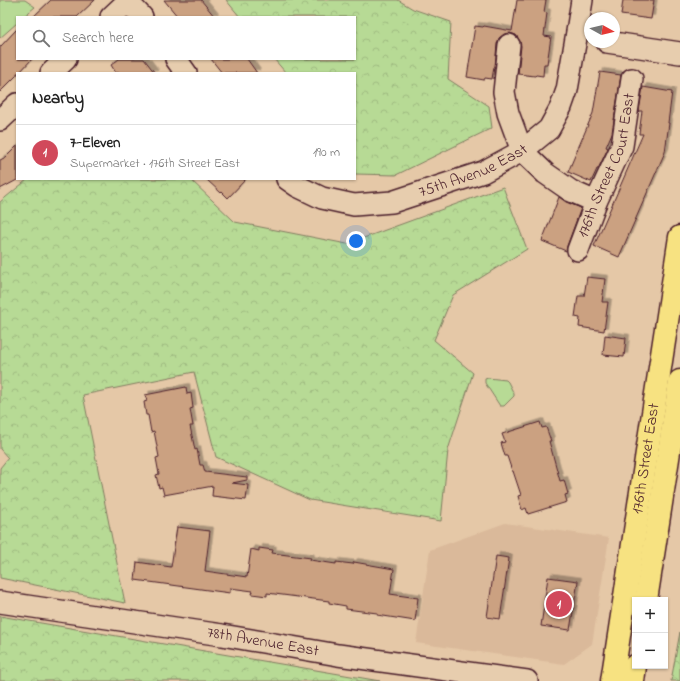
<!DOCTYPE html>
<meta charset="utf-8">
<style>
body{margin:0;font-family:"Indie Flower",sans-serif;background:#f6f6f6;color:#222}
.controls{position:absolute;right:12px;bottom:12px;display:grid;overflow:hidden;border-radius:0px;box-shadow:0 1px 3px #0004}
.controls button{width:36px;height:36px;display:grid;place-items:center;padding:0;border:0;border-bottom:1px solid #e0e0e0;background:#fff;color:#222;font:20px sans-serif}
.compass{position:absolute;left:584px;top:12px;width:36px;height:36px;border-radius:50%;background:#fff;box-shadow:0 1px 3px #0004;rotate:98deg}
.you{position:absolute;left:356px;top:241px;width:14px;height:14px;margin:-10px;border:3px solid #fff;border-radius:50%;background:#1a73e8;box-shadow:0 0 0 6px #1a73e833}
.badge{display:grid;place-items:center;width:26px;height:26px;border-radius:50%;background:#d1495b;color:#fff;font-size:13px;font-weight:700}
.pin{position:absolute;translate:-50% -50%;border:2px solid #fff;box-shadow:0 1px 4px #0006}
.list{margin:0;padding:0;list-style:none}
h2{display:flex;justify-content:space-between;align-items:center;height:52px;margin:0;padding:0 16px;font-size:17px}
h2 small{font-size:13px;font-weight:400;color:#767676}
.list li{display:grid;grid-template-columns:26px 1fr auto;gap:12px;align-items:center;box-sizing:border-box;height:56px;padding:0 16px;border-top:1px solid #e0e0e0}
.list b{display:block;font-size:15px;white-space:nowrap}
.list p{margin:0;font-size:13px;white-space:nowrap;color:#767676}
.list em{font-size:13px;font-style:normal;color:#767676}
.icon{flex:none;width:22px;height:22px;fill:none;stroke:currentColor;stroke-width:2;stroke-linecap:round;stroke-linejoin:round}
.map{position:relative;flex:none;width:680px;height:681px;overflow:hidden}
.search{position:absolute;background:#fff;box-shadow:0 1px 3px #0004;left:16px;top:16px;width:340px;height:44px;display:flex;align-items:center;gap:10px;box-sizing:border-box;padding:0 14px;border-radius:0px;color:#767676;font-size:15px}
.panel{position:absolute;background:#fff;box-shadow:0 1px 3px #0004;left:16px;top:72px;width:340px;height:108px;border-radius:0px}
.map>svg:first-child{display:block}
.built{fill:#dab99a}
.green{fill:#b7da95;stroke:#807c60}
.forest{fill:url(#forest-crowns);stroke:#807c60}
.building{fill:#cba181;stroke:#4a1f2b;filter:url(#shadow)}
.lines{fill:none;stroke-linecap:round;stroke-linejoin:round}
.minor-casing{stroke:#4a1f2b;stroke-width:24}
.major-casing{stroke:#4a1f2b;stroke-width:25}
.minor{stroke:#e7cdae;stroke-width:21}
.major{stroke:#f7e281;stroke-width:22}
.labels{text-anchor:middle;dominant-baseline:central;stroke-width:4;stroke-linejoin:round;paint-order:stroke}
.street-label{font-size:16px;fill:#4a1f2b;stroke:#e7cdae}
</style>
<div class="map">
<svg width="680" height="681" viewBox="0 0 680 681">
<defs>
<pattern id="forest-crowns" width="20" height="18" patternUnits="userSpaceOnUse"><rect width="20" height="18" fill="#b7da95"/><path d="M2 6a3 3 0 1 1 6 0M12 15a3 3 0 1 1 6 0" fill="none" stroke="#9fbb81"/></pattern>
<filter id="shadow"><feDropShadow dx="3.5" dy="-3.5" stdDeviation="0" flood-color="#0004"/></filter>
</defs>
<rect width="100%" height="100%" fill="#e5c8a7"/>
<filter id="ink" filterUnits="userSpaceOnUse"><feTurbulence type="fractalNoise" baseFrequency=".025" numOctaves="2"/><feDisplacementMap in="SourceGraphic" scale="8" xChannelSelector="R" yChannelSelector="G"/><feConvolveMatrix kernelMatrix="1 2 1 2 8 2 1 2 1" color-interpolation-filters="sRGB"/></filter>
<g filter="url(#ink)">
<path class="built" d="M505,523L609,538L592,644L564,664L416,643L430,550Z"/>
<path class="green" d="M0,0H25L35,7L23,17H17V23L0,38Z
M488,378L506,380L508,382L514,394V396L504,406H500L485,383V379Z"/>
<path class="forest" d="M226,0H398L413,9L451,22L448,79L489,106L492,128L396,175L355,174V73H286L274,59H355V17H240Z
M28,179H190L235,222L347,244L503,187L527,249L453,295L434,340L473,373L448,450L441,521L310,500L216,457L194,372L83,395L125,603L0,578V468L8,458L0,449V202Z
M0,616L380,681H0Z
M680,632V681H671Z"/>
<path class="building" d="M51,0H95L77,17H33Z
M164,0H201L215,17H178Z
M517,0H546L544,12L547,13L544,36L551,37L547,64H544L543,76L536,75L535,76L518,74L521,46L520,41L516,35L510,33L504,34L499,38L497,44L495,67H494L492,79L485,78L484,80L467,77L475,26L483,27L484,26L512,31Z
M623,0H654L651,19L621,15Z
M17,29V59H32L19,73H17V75L0,92V47Z
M119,59H144L155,73H116L111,65Z
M211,59H247L257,73H222Z
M600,72L621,75L612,133L606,147L608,148L598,169H597L591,182L568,172L593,113Z
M643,87L672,92L668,123H669L665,152L619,257L594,246L643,134H639L642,111H639Z
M17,146V180L0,189V160L6,157Z
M206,179H246L228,198L222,192L221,193Z
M559,197L566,202L581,208L567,246L566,251L542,241L554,210Z
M587,277L605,279L602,302H608L604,331L579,327L580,318L575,317L578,296H584Z
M605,335L626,338L624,357L603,355Z
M186,387L187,394L191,393L193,408L190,409L193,426H190L195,450L197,449L200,465H203L205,472L247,477V480L232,483L248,485L246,500L212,496L213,486L164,495L162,487L159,488L156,475L159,474L156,458L159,457L154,431L151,432L148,415H146L144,402L147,401L145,395Z
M540,422L542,428L546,427L551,441H549L560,481L564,480L568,494L565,495L567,502L528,514L526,508L522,510L518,496L521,495L513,471H512L507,456H505L501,443L505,442L502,434Z
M177,527L210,531L205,571L247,577L251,549L259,551V548L273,550L272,553L311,558L310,560L336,564V562L353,564L354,562L394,569L390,594L418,598L415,621L377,615V613L346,609V606L329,603V601L267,593V596L252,594L253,591L230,588V593L135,580L137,562L171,567Z
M496,556L509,558L500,619L487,617Z
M548,577L578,581L570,630L541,626Z"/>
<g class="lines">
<g class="minor-casing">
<g id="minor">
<path d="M126,0L142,17"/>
<path d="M111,17L128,1"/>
<path d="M607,42L680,53"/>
<path d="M509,45L504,92L508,113L522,151L545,173L571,191L596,202"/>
<path d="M176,59L186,73"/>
<path d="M51,73L66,59"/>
<path d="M0,120L17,104"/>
<path id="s1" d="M287,179L297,186L322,198L354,205L392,202L483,172L522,151L549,129L561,107L567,90L576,38L582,0"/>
<path id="s2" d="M578,250L596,202L622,146L632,79"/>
<path id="s3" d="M0,602L222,635L338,655L527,681"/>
</g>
</g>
<g class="major-casing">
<g id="major">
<path d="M646,600L680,381"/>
<path id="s4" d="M612,681L680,237"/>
<path d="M633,681L635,666"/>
</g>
</g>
<use href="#minor" class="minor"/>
<use href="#major" class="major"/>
</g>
</g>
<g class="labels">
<g class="street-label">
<text stroke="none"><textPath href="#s2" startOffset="90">176th Street Court East</textPath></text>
<text stroke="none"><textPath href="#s1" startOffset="198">75th Avenue East</textPath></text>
<text stroke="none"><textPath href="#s4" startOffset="225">176th Street East</textPath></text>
<text stroke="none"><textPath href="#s3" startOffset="266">78th Avenue East</textPath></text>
</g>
</g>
</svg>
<div class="controls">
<button>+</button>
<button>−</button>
</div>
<svg class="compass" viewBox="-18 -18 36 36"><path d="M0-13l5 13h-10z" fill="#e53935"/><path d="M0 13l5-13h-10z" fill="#767676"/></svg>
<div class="you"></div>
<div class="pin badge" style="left:559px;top:604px">1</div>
<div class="search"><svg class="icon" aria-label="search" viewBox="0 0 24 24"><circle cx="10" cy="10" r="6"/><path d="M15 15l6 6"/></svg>Search here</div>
<section class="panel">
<h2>Nearby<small></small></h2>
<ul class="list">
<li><span class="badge">1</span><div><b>7-Eleven</b><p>Supermarket · 176th Street East</p></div><em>190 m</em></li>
</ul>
</section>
</div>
